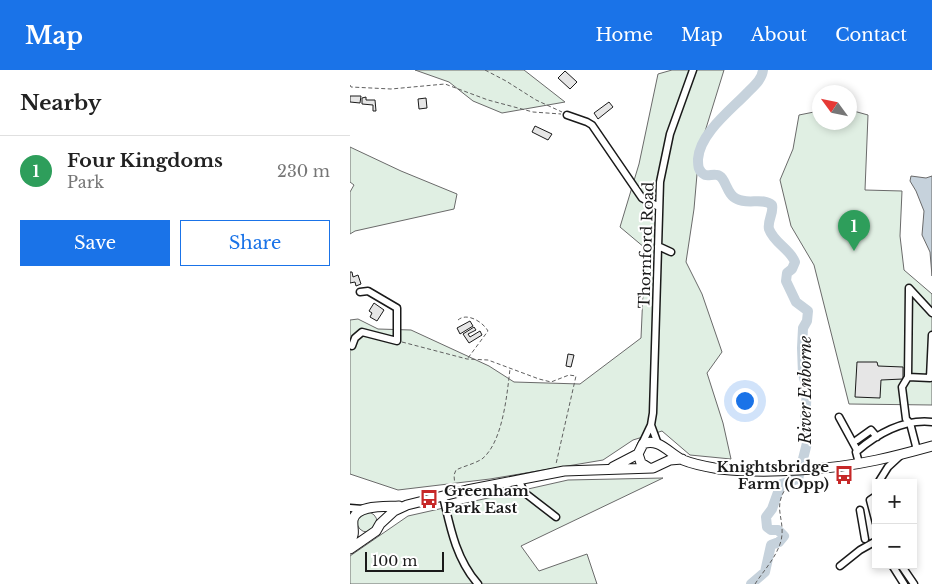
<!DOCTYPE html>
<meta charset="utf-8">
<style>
body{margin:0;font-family:"Libre Baskerville",serif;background:#f6f6f6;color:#222}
.controls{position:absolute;right:15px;bottom:15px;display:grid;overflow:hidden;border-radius:0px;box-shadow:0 2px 8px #0003}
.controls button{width:45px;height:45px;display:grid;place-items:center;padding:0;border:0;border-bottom:1px solid #e0e0e0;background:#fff;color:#222;font:25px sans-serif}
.compass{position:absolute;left:462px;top:15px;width:45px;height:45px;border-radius:50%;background:#fff;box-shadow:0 2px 8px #0003;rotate:303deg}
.scale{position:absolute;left:15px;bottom:12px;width:79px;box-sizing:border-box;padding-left:5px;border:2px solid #1a1a1a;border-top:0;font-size:14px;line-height:18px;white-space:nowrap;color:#1a1a1a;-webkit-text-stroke:4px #fff;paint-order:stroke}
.you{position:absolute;left:394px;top:330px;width:18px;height:18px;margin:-12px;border:4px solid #fff;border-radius:50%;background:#1a73e8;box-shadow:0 0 0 8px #1a73e833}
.badge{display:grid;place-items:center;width:32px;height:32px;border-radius:50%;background:#1a73e8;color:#fff;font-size:16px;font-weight:700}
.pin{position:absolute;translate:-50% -41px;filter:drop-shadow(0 1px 2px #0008)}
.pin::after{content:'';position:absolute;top:26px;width:18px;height:15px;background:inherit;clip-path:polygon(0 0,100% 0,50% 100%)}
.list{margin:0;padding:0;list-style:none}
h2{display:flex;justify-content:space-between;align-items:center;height:65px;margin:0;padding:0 20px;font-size:21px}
h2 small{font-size:16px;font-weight:400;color:#767676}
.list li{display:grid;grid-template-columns:32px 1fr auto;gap:15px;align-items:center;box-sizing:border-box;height:70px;padding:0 20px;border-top:1px solid #e0e0e0}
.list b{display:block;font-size:19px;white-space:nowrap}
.list p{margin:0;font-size:16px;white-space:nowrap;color:#767676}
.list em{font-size:16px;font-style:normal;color:#767676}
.actions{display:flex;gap:10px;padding:15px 20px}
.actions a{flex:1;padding:11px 0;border:1px solid #1a73e8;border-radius:0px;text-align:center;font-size:18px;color:#1a73e8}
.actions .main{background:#1a73e8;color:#fff}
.map{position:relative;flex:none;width:582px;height:514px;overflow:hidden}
header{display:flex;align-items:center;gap:30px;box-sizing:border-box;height:70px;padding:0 25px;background:#1a73e8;color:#fff}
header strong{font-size:24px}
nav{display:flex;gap:28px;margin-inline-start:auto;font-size:18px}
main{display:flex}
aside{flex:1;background:#fff}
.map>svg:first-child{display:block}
.green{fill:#e0efe3;stroke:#6a6a6a}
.water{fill:#c6d2dc;stroke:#6a6a6a}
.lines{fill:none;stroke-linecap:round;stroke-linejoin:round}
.river{stroke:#c6d2dc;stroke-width:10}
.building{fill:#e6e6e6;stroke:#1a1a1a}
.minor-casing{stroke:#1a1a1a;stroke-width:9}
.highway-casing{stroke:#1a1a1a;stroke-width:11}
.path{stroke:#5f5f5f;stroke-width:1;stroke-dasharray:4 2.5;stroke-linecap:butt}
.minor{stroke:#fff;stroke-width:6}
.highway{stroke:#fff;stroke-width:9}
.labels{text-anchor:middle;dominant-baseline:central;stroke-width:4;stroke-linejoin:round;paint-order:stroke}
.street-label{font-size:15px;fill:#1a1a1a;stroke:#fff}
.poi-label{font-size:15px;font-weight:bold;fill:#1a1a1a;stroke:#fff;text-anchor:end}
.water-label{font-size:16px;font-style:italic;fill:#1a1a1a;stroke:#fff}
</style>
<header>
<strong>Map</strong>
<nav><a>Home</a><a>Map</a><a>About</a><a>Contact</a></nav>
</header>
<main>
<aside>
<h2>Nearby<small></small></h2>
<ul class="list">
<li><span class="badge" style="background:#2e9e5b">1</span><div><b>Four Kingdoms</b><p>Park</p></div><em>230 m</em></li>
</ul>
<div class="actions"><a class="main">Save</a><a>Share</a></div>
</aside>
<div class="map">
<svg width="582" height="514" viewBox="0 0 582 514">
<rect width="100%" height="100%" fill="#fff"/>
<path class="green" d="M65,0H174L215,32L152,43L123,31L99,12Z
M322,0H374L349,81L344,139L336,192L352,224L372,282L357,303L373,353L381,389L340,385L312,361L283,370L253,390L140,409L48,420L0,404V250L8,249L28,259L61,260L139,296L164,312L230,314L291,268L295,178L270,157L289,94L308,4Z
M500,40L518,45L515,120L552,121L550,166L554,200L582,224V335L499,334L464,195L441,156L430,110L443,79L449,45L469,41L470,52H500Z
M0,77L51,101L107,124L104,139L5,161L0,164V122L4,115L0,112Z
M313,408L171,476L189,501L237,484L247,514H0V486L58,446L218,410Z
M7 452a10 10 0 1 1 20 0a10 10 0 1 1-20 0Z"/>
<path class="water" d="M561,106L576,108L582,106V206L580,182L572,165L574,141L566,121L560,111Z"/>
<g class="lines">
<path class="river" d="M401,514L415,502L421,475L429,472L434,466L428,460H421L417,457L416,447L422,439L431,414L448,409L457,373L455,351L457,319L453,304L452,278L453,258L457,251L458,241L446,232L436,211L437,203L442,199L445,192C440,179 424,173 419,159C417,151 424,143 422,135C413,127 398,135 387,129C376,125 376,106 367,105C363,104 359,106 355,105C348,101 348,96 348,89C350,63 381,40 398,22C405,15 412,9 413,0"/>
</g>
<path class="building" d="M215,1L227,12L220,19L208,8Z
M0,26H11L10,33L0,32Z
M16,27V30H25L26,41H23V35L12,34V28Z
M76,28L77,38L69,39L68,29Z
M259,32L263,37L248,49L244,43Z
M185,56L202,64L198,70L182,62Z
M0,202H2L3,207L8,205L11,214L6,216L5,212L0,213Z
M24,233L34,240L27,251L20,247L22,243L19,241Z
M120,251L123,256L110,264L107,258Z
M124,257L126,260L118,264L120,267L130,261L132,265L119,273L113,264Z
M218,284L224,285L221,297L216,296Z
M507,292H527L528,296L553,297V309L531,310L530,328L505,327Z"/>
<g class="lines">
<g class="minor-casing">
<path id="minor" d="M217,45L237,52L242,55L292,128L309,137
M308,176L321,182
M2,276L5,268L12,262L47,271V238L18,221L10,222
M558,307L580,308L582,265
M489,347L507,380
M301,355L308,374
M507,370L521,360L527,367
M291,376L301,355L303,343L310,112L320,64L343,0
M567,380L560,353L556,349L552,317L558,307L559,218L582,243
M509,393L506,382C527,364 554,349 582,352
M168,410L175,423L206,447
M528,413L538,397L551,385
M93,426C100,457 106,489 128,514
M526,426L520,430L526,453
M0,438L13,439
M510,440L515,469
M542,495L554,514
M551,495L564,514
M490,496L510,480L526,471"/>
</g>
<g class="highway-casing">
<path id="highway" d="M263,397L288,384
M299,398L291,393L288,384L293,374C308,367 320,384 333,390C345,395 358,397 370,399C416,404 481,400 527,390C545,386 564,381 582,376
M0,472C6,463 2,459 3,450C6,434 37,437 49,436
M0,479L26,461L30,454L44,441L57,435L117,420L214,401L303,398L320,390L332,389"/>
</g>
<path class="path" d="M135,0L156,11L186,30L212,42
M0,15L1,17L41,19L95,14L138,30L183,42L211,44
M108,250C117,242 133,252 138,261L118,288
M52,272L117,289L138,290L189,309L201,312L219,305L226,306L206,394
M105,417L104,405L106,400C114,396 124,394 132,389C153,372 157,324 160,299
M405,514C414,500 426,488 431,471C436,449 422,439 436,418C439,413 441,410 446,407"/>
<use href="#minor" class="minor"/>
<use href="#highway" class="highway"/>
</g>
<defs>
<g id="bus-bare" transform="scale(1.5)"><path d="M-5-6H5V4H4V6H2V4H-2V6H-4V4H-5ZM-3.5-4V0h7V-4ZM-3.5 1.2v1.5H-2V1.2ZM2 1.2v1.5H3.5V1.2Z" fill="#c62828" stroke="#fff" stroke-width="2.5" paint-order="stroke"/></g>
</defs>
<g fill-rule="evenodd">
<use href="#bus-bare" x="494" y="405"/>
<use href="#bus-bare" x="79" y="429"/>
</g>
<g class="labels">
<g class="street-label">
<text transform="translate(296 175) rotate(-88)">Thornford Road</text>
</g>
<g class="poi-label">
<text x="479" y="396">Knightsbridge<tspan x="479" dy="17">Farm (Opp)</tspan></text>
<text x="94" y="420" text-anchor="start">Greenham<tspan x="94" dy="17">Park East</tspan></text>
</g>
<g class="water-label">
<text transform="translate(455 320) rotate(-90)">River Enborne</text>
</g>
</g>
</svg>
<div class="controls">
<button>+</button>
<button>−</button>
</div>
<svg class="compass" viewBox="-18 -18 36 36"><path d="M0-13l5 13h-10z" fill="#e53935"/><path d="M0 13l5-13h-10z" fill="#767676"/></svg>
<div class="scale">100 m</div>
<div class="you"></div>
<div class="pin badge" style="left:504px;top:181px;background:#2e9e5b">1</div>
</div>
</main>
